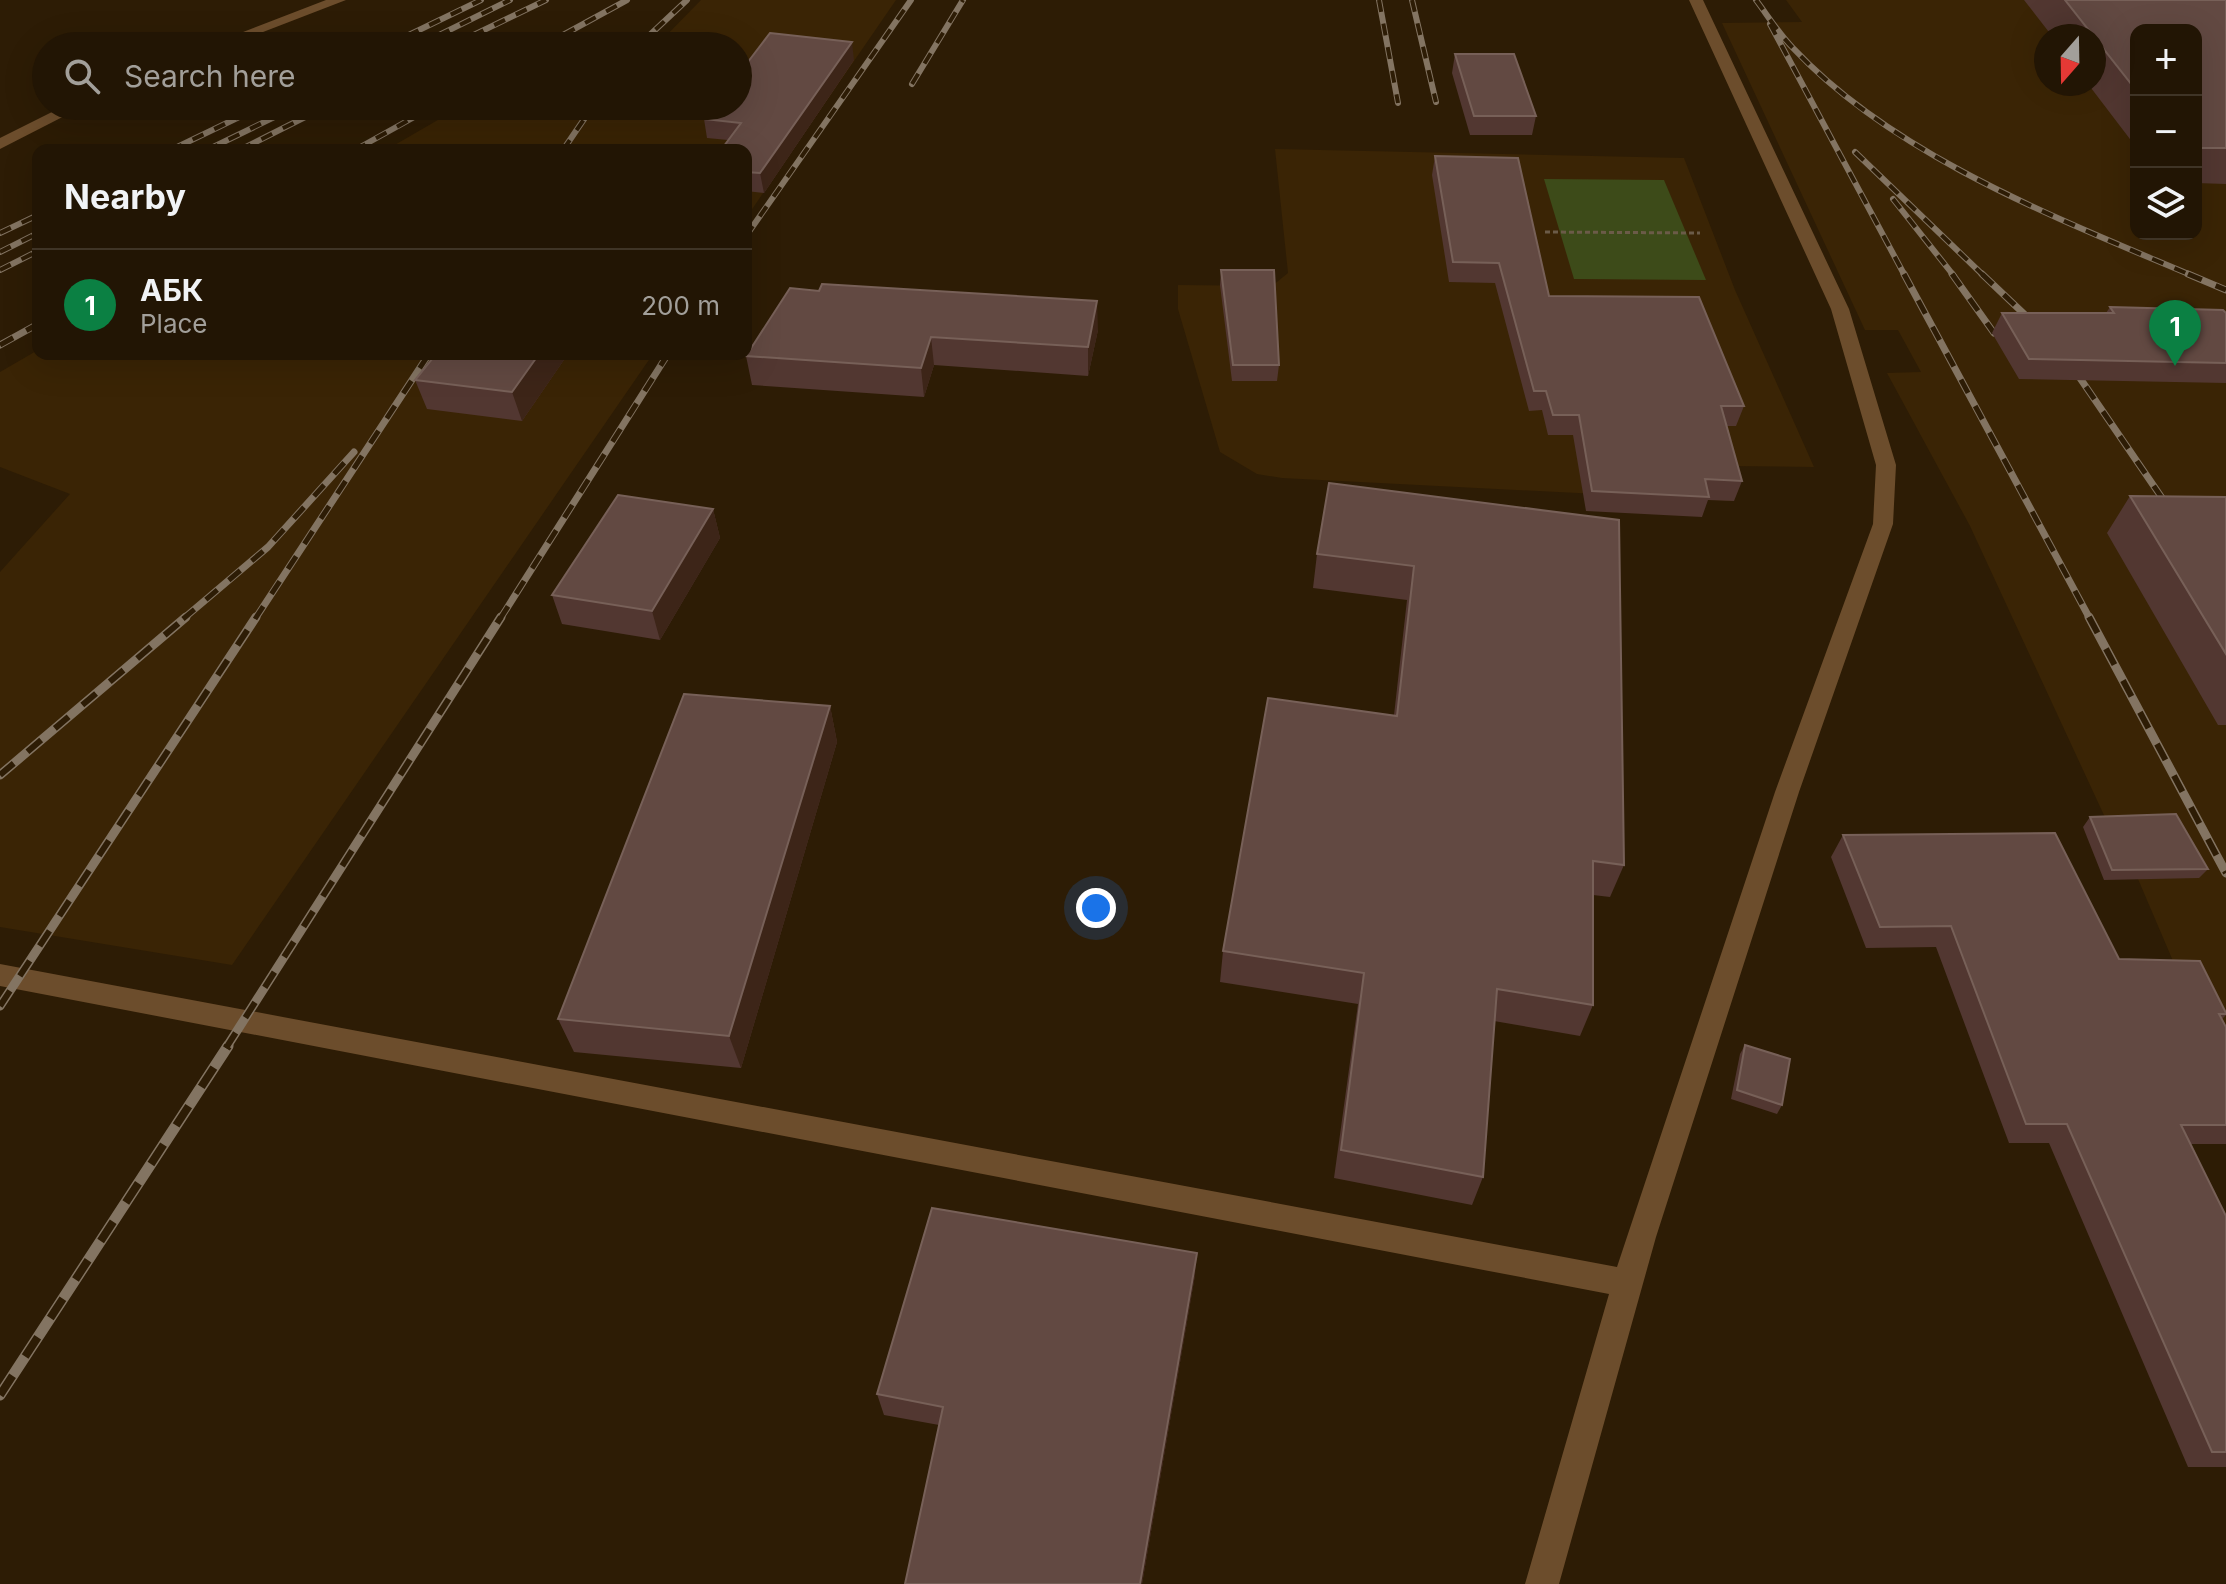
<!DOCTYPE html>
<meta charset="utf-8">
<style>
body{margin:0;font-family:Inter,sans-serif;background:#2a1e0e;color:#f1f3f6}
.controls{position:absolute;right:24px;top:24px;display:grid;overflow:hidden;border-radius:16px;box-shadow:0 8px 32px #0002}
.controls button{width:72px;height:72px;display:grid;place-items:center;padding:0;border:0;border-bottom:2px solid #3f3426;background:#221504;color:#f1f3f6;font:40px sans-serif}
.compass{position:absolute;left:2034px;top:24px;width:72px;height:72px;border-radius:50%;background:#221504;box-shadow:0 8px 32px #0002;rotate:200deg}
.you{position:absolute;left:1096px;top:908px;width:28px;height:28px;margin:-20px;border:6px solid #fff;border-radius:50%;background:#1a73e8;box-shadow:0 0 0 12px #1a73e833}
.badge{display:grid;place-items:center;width:52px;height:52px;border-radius:50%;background:#0b8043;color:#fff;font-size:26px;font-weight:700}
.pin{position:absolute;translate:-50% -66px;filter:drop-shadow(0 2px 4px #0008)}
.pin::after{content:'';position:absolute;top:42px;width:28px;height:24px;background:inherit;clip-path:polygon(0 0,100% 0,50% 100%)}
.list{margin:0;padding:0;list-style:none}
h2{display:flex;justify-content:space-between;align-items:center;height:104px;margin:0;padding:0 32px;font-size:34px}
h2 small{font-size:26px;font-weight:400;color:#a29f9a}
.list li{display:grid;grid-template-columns:52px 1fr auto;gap:24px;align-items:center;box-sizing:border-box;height:112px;padding:0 32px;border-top:2px solid #3f3426}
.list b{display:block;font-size:30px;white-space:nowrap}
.list p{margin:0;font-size:26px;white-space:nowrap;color:#a29f9a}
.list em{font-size:26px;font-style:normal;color:#a29f9a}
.icon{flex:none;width:44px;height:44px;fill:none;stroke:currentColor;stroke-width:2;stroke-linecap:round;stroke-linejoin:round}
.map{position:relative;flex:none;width:2226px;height:1584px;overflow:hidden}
.search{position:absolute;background:#221504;box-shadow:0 8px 32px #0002;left:32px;top:32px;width:720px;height:88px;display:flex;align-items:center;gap:20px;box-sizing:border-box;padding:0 28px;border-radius:44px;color:#a29f9a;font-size:30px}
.panel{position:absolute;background:#221504;box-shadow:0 8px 32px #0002;left:32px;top:144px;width:720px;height:216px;border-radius:16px}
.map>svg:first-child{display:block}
.built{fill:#3a2405;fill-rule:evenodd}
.green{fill:#3d4b19}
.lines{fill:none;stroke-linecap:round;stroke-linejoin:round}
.path{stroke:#6b5b48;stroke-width:3;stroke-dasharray:5 3;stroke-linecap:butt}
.lane{fill:#6c4d2c;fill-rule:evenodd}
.street{fill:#6c4d2c;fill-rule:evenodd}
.rail-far3-casing{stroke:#837462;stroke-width:6}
.rail-far2-casing{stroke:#837462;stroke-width:7}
.rail-far1-casing{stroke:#837462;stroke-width:9}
.rail-casing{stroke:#837462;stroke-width:11}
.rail-far3{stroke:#2d1c05;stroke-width:4;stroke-dasharray:12;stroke-linecap:butt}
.rail-far2{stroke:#2d1c05;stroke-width:5;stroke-dasharray:15;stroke-linecap:butt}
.rail-far1{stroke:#2d1c05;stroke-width:6;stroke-dasharray:18;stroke-linecap:butt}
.rail{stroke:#2d1c05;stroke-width:8;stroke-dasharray:23;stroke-linecap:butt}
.wall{fill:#523731}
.shaded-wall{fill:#3d2518}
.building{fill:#624942;stroke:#776058;stroke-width:2}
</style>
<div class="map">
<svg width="2226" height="1584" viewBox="0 0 2226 1584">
<rect width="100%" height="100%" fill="#2d1c05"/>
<path class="built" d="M701,0H896L746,218V150H386L462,106H738V46H656Z
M1786,0H2226V1085L2138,879L2109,826L1970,526L1887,373L1921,372L1898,330H1865L1722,23L1802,22ZM2136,30H2196V234H2136ZM2046,36H2094V84H2046Z
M1275,149L1684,158L1735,290L1814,467L1725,466L1734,501L1282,478L1257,474L1220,452L1178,309V285L1272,286L1288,273Z
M38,350V354H653L232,965L0,927V572L70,494L0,467V372Z"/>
<path class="green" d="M1544,179L1664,180L1706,280L1574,279Z"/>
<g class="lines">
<path class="path" d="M1545,232L1700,233"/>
<path class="lane" d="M1689,0H1703L1849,309L1896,465L1893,524L1799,792L1656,1237L1559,1584H1525L1609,1294L0,986V964L1617,1267L1775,792L1873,524L1876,465L1831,309Z"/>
<path class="street" d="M326,0H346L227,46H207Z
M64,106H84L0,149V138Z"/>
<g class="rail-far3-casing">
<path id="rail-far3" d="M1379,0L1398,103
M1412,0L1436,102
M1756,0C1768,16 1779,34 1793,48C1894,156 2059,219 2193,276
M1770,24L1905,276
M386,46L481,0
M417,46L510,0
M451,46L546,0
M543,46L627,0
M638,46L687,0
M912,84L963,0
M171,150L262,106
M207,150L297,106
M240,150L327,106
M355,150L434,106
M563,150L593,106
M1855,152L1984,276
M1893,199L1954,276
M0,233L38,215
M746,236L911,0
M0,252L38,233
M0,270L38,251"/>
</g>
<g class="rail-far2-casing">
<path id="rail-far2" d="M1904,274L2090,619
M1952,274L1994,333
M1982,274L2040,329
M2188,274L2226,290
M0,345L38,324
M2069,362L2173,514
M183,619L268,547L354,452
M255,619L429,354
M500,619L668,354"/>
</g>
<g class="rail-far1-casing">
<path id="rail-far1" d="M2089,617L2226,873
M0,775L186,617
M0,1006L256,617
M226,1048L501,617"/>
</g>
<g class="rail-casing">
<path id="rail" d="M0,1395L228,1046"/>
</g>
<use href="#rail-far3" class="rail-far3"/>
<use href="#rail-far2" class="rail-far2"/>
<use href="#rail-far1" class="rail-far1"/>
<use href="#rail" class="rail"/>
</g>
<path class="wall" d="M2024,0H2226V184L2196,183V30H2136V147L2088,84H2094V36H2052Z
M1455,54L1536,116L1532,135H1470L1452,73Z
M854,60L764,193L746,191V150L728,140L707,138L704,119Z
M1435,156L1549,296L1744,406L1736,426H1727L1742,481L1734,501L1708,500L1702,517L1586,511L1573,435H1548L1542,410L1529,411L1495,283L1449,282L1432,175Z
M1221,270L1279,365L1277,381H1232L1220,285Z
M790,288L1098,330L1088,376L934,365L924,397L752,385L746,356Z
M2110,307L2226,313V383L2019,379L1992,333L2002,313H2106Z
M436,354H568L522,421L427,409L415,380Z
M2130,496L2226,497V725H2218L2107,533Z
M713,509L720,538L660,640L562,624L552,595Z
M1619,520L1624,865L1610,897L1593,895V1005L1580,1036L1494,1021L1483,1177L1472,1205L1334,1178L1358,1004L1220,982L1223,951L1394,715L1407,600L1313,588L1317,554Z
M830,706L837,742L741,1068L574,1052L558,1019Z
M2090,817L2208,869L2199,878L2104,880L2083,827Z
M1843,835L2119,959L2226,1015L2222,1019L2226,1027V1144H2191L2226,1216V1467H2188L2049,1143H2009L1936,947L1866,948L1831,857Z
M1745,1045L1782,1105L1777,1114L1731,1099L1740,1054Z
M1195,1275L1142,1584H905L939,1425L884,1415L877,1394Z"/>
<path class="shaded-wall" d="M852,42L854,60L764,193L760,173Z
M1097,301L1098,330L1088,376V347Z
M931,337L934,365L924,397L921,368Z
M539,354H568L522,421L512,392Z
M713,509L720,538L660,640L652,611Z
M830,706L837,742L741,1068L729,1036Z
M1197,1253L1195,1275L1142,1584H1140Z"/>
<path class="building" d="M2065,0H2226V148H2196V30H2136V90Z
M770,33L852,42L760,173L746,172V150H721L741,123L704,119L713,106H738V75Z
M1455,54H1514L1536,116H1474Z
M1435,156L1518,158L1549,296L1699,297L1744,406H1721L1742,481L1705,479L1709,497L1592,491L1579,415H1553L1546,391H1534L1499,263L1453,262Z
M1221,270H1274L1279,365H1233Z
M822,284L1097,301L1088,347L931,337L921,368L746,356L790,288L819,291Z
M2110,307L2223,310L2226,313V363L2029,359L2002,313H2114Z
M436,354H539L512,392L415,380Z
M1329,483L1619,520L1624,865L1593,861V1005L1497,989L1483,1177L1341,1150L1364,973L1223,951L1268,698L1397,716L1414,566L1317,554Z
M618,495L713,509L652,611L552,595Z
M2130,496L2226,497V654Z
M684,694L830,706L729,1036L558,1019Z
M2176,814L2208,869L2112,870L2090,817Z
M2055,833L2119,959L2200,961L2226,1013V1014H2219L2226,1027V1125H2181L2226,1216V1452H2212L2067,1124H2026L1951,926L1880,927L1843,835Z
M1745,1045L1790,1059L1782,1105L1737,1090Z
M932,1208L1197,1253L1140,1584H905L943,1407L877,1394Z"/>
</svg>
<div class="controls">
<button>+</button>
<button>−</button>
<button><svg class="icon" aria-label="layers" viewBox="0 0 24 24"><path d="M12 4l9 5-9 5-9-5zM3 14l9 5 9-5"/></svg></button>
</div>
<svg class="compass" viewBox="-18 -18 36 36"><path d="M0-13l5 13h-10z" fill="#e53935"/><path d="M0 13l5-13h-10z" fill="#a29f9a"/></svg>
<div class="you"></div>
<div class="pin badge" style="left:2175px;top:366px">1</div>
<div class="search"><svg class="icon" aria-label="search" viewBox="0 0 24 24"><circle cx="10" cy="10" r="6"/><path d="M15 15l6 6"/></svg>Search here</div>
<section class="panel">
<h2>Nearby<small></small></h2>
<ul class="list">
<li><span class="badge">1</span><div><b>АБК</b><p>Place</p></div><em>200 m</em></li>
</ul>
</section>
</div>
